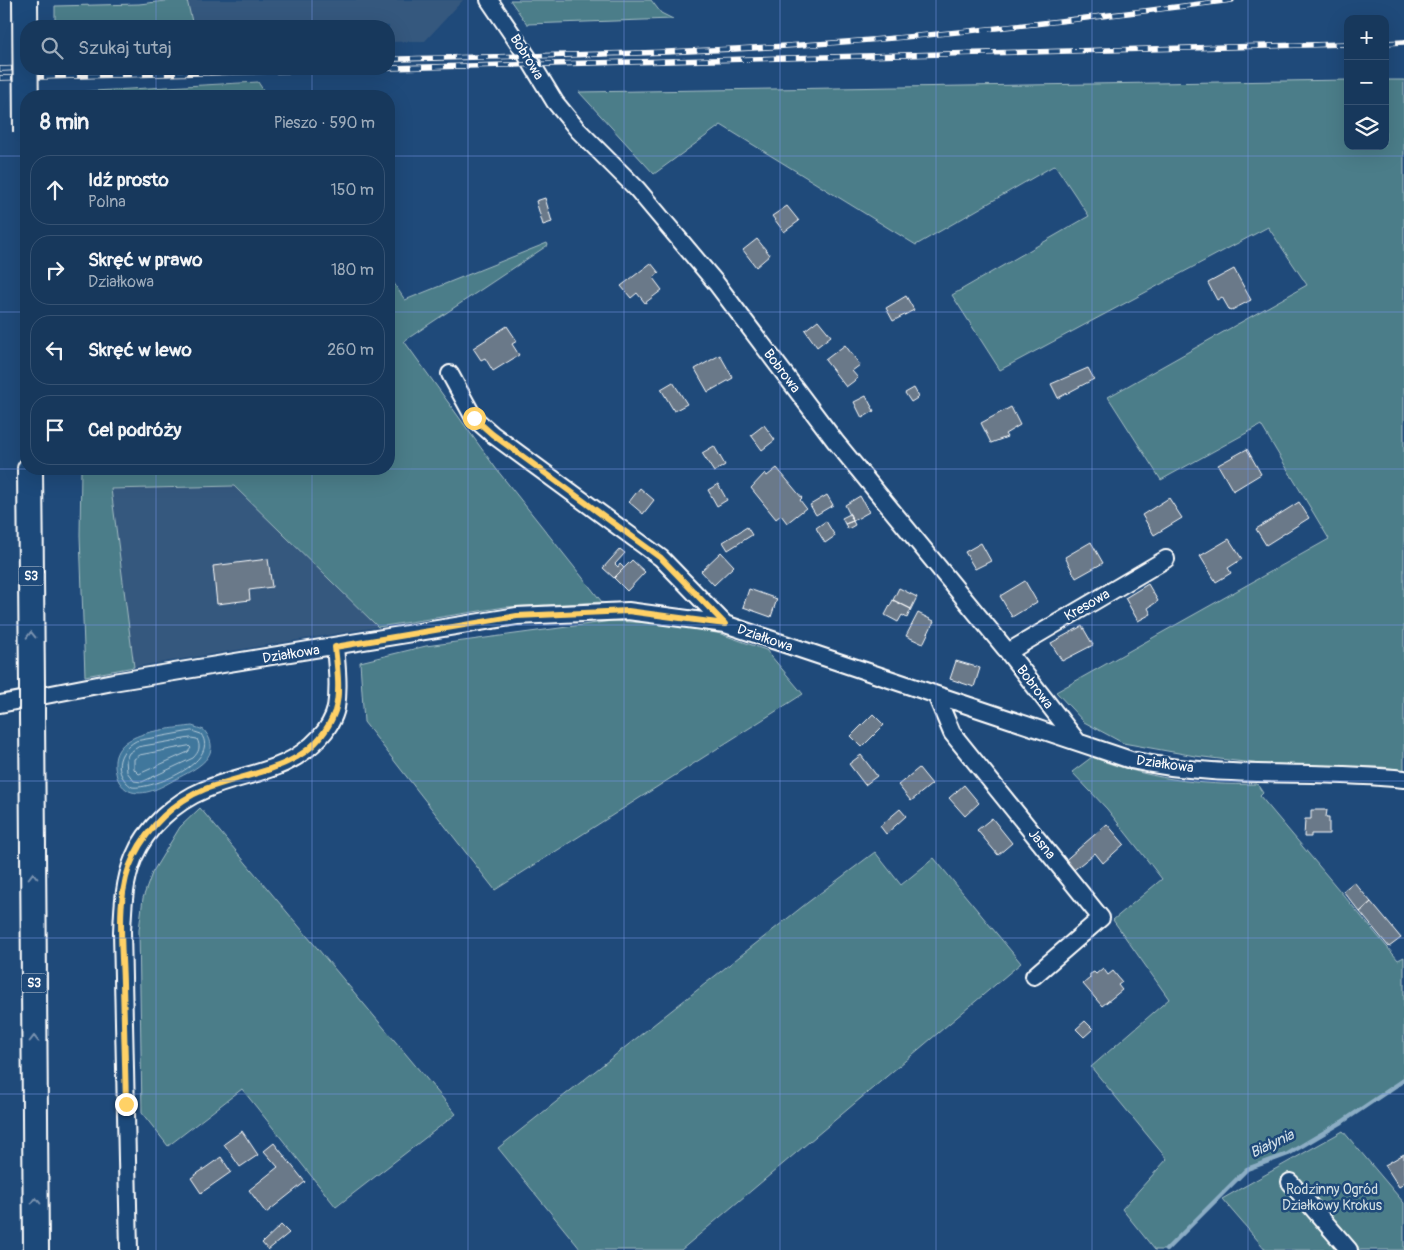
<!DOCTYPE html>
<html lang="pl">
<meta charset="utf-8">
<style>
body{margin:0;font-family:Pangolin,sans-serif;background:#244365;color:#f1f3f6}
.controls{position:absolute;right:15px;top:15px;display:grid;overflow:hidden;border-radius:10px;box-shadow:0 5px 20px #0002}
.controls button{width:45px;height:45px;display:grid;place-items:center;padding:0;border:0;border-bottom:1px solid #365272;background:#17385c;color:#f1f3f6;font:25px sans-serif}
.stop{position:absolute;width:15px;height:15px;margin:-11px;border:4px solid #ffd166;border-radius:50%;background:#fff}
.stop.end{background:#ffd166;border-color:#fff;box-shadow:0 1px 5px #0008}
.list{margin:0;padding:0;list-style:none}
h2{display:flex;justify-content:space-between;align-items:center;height:65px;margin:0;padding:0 20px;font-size:21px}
h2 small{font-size:16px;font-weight:400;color:#9eacbb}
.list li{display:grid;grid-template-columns:32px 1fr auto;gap:15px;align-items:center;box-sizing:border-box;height:70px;margin:0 10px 10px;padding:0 10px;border:1px solid #365272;border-radius:20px}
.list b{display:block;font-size:19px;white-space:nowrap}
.list p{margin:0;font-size:16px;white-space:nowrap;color:#9eacbb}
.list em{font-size:16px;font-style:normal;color:#9eacbb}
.icon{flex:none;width:28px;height:28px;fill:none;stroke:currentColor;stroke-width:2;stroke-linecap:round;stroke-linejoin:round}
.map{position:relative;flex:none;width:1404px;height:1250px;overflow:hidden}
.search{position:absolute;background:#17385c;box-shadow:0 5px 20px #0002;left:20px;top:20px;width:375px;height:55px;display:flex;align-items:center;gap:12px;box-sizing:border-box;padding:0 18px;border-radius:20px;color:#9eacbb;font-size:19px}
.panel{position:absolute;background:#17385c;box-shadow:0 5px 20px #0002;left:20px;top:90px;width:375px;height:385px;border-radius:20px}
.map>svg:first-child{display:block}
.built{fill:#36587e}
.green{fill:#4b7d89;stroke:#a5bec4}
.water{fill:#40779c;stroke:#8cadc4}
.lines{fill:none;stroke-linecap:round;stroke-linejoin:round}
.shore{stroke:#b3c9d7;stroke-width:1}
.stream{stroke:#8cadc4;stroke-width:4.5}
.building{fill:#6a7989;stroke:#fff}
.minor-casing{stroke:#fff;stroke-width:20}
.highway-casing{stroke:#fff;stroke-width:28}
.minor{stroke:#1f4a7a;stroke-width:16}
.highway{stroke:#1f4a7a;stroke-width:24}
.rail-casing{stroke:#fff;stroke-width:5.5}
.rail{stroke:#1f4a7a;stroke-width:4;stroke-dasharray:11;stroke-linecap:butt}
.highway-bridge-casing{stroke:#fff;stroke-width:28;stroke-linecap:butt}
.highway-bridge{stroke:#1f4a7a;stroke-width:24}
.oneway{stroke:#7992af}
.route{stroke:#ffd166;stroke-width:6}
.grid{fill:none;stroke:#7795e8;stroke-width:1;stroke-opacity:0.55}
.labels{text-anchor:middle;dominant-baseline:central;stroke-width:5;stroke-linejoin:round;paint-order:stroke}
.shield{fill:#1f4a7a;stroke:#bcc9d7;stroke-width:1}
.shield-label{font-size:12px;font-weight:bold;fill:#fff}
.street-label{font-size:14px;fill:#fff;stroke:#1f4a7a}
.park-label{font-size:14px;fill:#d2dee2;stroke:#1f4a7a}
.water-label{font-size:15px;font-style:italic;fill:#cfdde6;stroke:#1f4a7a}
</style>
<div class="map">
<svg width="1404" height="1250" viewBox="0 0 1404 1250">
<rect width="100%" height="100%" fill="#1f4a7a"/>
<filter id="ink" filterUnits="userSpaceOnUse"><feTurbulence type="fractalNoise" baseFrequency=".02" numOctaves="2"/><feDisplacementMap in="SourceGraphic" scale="10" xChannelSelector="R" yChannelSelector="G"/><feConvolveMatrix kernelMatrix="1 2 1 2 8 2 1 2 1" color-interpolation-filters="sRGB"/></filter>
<g filter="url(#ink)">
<path class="built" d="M187,0H463L425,41L389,42V26H193Z
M234,486L378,627L134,667L111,489Z"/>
<path class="green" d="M174,0H187L193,26H55V6L139,4Z
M510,0H651L661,13L673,19L527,24Z
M1348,80V146H1385V80H1404V770L1382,767L1269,765L1195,756L1123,743L1084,722L1056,692L1329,539L1261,425L1161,480L1108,397L1307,285L1268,227L1000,370L952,295L1089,216L1055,165L916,245L721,125L654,174L579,92Z
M258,82L267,96H75V92Z
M547,243L548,245L404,341L497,470L602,602L505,607L378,627L234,486L111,489L134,667L85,676L80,535L81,469H389V276L405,300Z
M612,621L672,624L721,634L766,650L803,694L495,890L364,722L360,662L426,646Z
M1092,757C1145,778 1200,786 1257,784L1263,793L1260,796L1398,960L1404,957V1080L1342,1122L1288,1154L1247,1169L1166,1250H1155L1122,1209L1167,1159L1091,1067L1169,999L1113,920L1162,879L1107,809L1072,772Z
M200,808L456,1114L336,1207L242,1089L168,1146L142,1113L139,930L143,898L152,873L180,827Z
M875,852L901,885L934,858L1021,963L681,1250H581L498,1148L807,903Z
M1343,1131L1404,1203V1250H1266L1222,1199Z"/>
<path class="water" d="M192,726L204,730C225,756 195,769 176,779C163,786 147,796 132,792C124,790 117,781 116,773C106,731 164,730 192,726Z"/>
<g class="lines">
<path class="shore" d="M192,731L201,734C221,762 151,790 132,787C113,774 116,752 136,741Z
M191,738L197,739C201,747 199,752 193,758L142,782L134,781L127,772L126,759L129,753L138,747Z
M189,746L191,748L188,752L139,774L134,769V759L140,755Z"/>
<path class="stream" d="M1166,1250L1247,1169L1288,1154L1342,1122L1404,1080"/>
</g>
<path class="building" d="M545,198L552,222L543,225L536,201Z
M787,206L799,221L784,232L772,216Z
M757,239L770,255L756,267L743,250Z
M651,263L659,273L653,278L662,290L645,303L637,293L631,298L621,286Z
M1234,269L1251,300L1230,311L1222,297L1217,300L1208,283Z
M906,296L914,310L893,321L886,308Z
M818,320L831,336L817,347L805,330Z
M507,326L517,341L512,344L519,355L493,371L485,358L481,360L473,348Z
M845,345L860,365L852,371L858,378L846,387L825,360Z
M720,355L733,378L708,392L695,369Z
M1088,368L1094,379L1058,398L1051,384Z
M673,382L687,404L674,411L661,389Z
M914,388L919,397L911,402L905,393Z
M866,396L874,411L862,418L854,402Z
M1011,407L1020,425L1005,434L1007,437L991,443L981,423Z
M764,425L775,440L762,450L751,435Z
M714,446L725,465L714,472L702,453Z
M1247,449L1261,474L1233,491L1218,465Z
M777,468L802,498L800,500L806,508L787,523L781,515L776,519L751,488L765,473L767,476Z
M718,484L727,500L717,506L708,490Z
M640,488L654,500L643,514L629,502Z
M827,495L833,505L816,515L810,505Z
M860,496L869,512L853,521L845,505Z
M1169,498L1182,518L1154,535L1142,515Z
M1299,502L1309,518L1266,545L1256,529Z
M850,514L853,521L845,524L842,518Z
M826,521L835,536L825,543L816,528Z
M853,521L855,525L848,529L845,524Z
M747,527L752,535L728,550L723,542Z
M1229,539L1242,559L1228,568L1231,573L1216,582L1200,556Z
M1091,542L1103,563L1076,578L1065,557Z
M981,543L991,561L975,569L965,552Z
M620,549L625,553L615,564L618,567L620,564L624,568L614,578L603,568Z
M721,552L734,566L714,585L701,571Z
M268,559L272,587L249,590L250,600L217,604L213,566Z
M632,560L645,572L627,591L614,578Z
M1025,581L1037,602L1012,617L1000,596Z
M1148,584L1158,601L1148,608L1151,614L1138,621L1125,598Z
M899,588L917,597L911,609L893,600Z
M749,589L777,599L771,617L743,607Z
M893,600L911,609L907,618L902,615L898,622L885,615Z
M918,613L934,621L923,644L906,636Z
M1082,626L1093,645L1062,661L1051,643Z
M956,661L980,668L974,687L950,679Z
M873,714L884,725L862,747L851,736Z
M861,755L877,776L865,785L849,764Z
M919,768L932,784L911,801L898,785Z
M964,785L979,803L965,816L949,798Z
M900,809L906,816L886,834L880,826Z
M1311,810H1327L1326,817H1329V834H1311V837H1304L1305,819H1311Z
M992,818L1012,843L998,855L977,830Z
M1107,824L1124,844L1103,863L1095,853L1070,873L1062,863Z
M1354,882L1371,902L1360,912L1343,891Z
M1371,902L1401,938L1389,947L1360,912Z
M1103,968L1108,975L1113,971L1122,982L1118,985L1122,990L1102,1006L1083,984L1090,978V974L1094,972L1096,974Z
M1085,1021L1093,1029L1084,1037L1076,1029Z
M242,1131L258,1155L240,1167L224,1144Z
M274,1143L305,1182L266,1213L249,1190L278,1167L264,1151Z
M1404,1154V1184L1399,1187L1385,1165Z
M221,1157L231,1172L201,1193L191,1178Z
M281,1225L289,1233L268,1250L262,1243Z"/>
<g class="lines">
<g class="minor-casing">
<path id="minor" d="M489,0L527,56L555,102L578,130L637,189L716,283L835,441L1008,652L1077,741
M450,374L474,418L492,434L661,558L725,624
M1008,652L1166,559
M936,695L952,733L1101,918L1034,976
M0,704L113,682L517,616L628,611L725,624L1131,760C1220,780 1314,769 1404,779
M1290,1182L1349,1250
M129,1250L122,932C123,906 124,881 134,857C146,828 175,802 204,790C247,771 285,775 320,737C327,730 334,718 336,708C339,688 337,667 335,647"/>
</g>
<g class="highway-casing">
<path id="highway" d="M30,469L32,684
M32,716L36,1250"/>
</g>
<use href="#minor" class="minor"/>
<use href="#highway" class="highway"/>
<g class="rail-casing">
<path id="rail" d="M1385,43L1404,42
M389,59C526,56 664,54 801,45C945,36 1089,18 1232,0
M389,68L1348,44
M0,69L26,68
M0,78L359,69"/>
</g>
<use href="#rail" class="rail"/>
<g class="highway-bridge-casing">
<path id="highway-bridge" d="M25,0L26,132
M32,684V716"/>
</g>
<use href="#highway-bridge" class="highway-bridge"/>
</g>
<defs><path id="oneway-chevron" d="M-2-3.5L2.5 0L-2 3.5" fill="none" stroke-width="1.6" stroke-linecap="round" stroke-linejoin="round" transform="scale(1.25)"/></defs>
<g class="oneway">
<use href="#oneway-chevron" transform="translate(31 635) rotate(-91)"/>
<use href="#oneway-chevron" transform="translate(33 876) rotate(-90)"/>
<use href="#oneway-chevron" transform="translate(34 1039) rotate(-90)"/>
<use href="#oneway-chevron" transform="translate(36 1201) rotate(-90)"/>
</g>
</g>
<g class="lines" filter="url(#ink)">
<path class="route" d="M126,1104C125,1064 124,1023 123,983C122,942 115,893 134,856C148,827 175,801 205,789C254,770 314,770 335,711C341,692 337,666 335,647L517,616L628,611L725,624L661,558L492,434L474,418"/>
</g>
<path class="grid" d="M156,0V26M312,0V26M468,0V1250M624,0V1250M780,0V1250M936,0V1250M1092,0V1250M1248,0V1250M156,69V96M312,69V96M0,156H26M389,156H1404M0,312H26M389,312H1404M0,469H26M26,469H389M156,469V1250M312,469V1250M389,469H1404M0,625H1404M0,781H1404M0,938H1404M0,1094H1404"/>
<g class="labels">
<g class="shield">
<rect x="18.5" y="566.5" width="25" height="19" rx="4"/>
<rect x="21.5" y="973.5" width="25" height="19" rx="4"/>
</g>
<g class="shield-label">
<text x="31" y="576">S3</text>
<text x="34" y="983">S3</text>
</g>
<g class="street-label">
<text transform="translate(527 57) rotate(58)">Bobrowa</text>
<text transform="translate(782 371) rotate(53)">Bobrowa</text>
<text transform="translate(1087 605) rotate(-30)">Kresowa</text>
<text transform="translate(765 638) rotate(19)">Działkowa</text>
<text transform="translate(291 654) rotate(-9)">Działkowa</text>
<text transform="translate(1035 687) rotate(53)">Bobrowa</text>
<text transform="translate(1165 764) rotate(8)">Działkowa</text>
<text transform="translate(1042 844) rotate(51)">Jasna</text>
</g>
<g class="park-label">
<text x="1332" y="1189">Rodzinny Ogród<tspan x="1332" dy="16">Działkowy Krokus</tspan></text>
</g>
<g class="water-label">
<text transform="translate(1272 1144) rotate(-25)">Białynia</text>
</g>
</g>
</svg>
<div class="controls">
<button>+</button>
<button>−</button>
<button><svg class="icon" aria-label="layers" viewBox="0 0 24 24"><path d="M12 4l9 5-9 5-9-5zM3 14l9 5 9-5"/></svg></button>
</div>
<div class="stop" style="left:474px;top:418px"></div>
<div class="stop end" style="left:126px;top:1104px"></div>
<div class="search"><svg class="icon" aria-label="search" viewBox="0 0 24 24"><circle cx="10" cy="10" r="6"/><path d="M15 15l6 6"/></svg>Szukaj tutaj</div>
<section class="panel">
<h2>8 min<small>Pieszo · 590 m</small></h2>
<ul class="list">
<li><svg class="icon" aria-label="ahead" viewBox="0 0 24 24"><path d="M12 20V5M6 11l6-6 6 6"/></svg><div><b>Idź prosto</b><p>Polna</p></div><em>150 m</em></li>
<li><svg class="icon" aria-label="right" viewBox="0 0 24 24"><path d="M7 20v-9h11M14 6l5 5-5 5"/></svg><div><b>Skręć w prawo</b><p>Działkowa</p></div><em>180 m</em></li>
<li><svg class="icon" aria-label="left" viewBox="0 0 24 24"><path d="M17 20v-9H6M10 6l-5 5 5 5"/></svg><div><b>Skręć w lewo</b></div><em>260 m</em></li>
<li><svg class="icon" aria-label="arrive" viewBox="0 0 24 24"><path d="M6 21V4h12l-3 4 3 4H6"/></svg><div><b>Cel podróży</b></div></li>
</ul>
</section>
</div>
